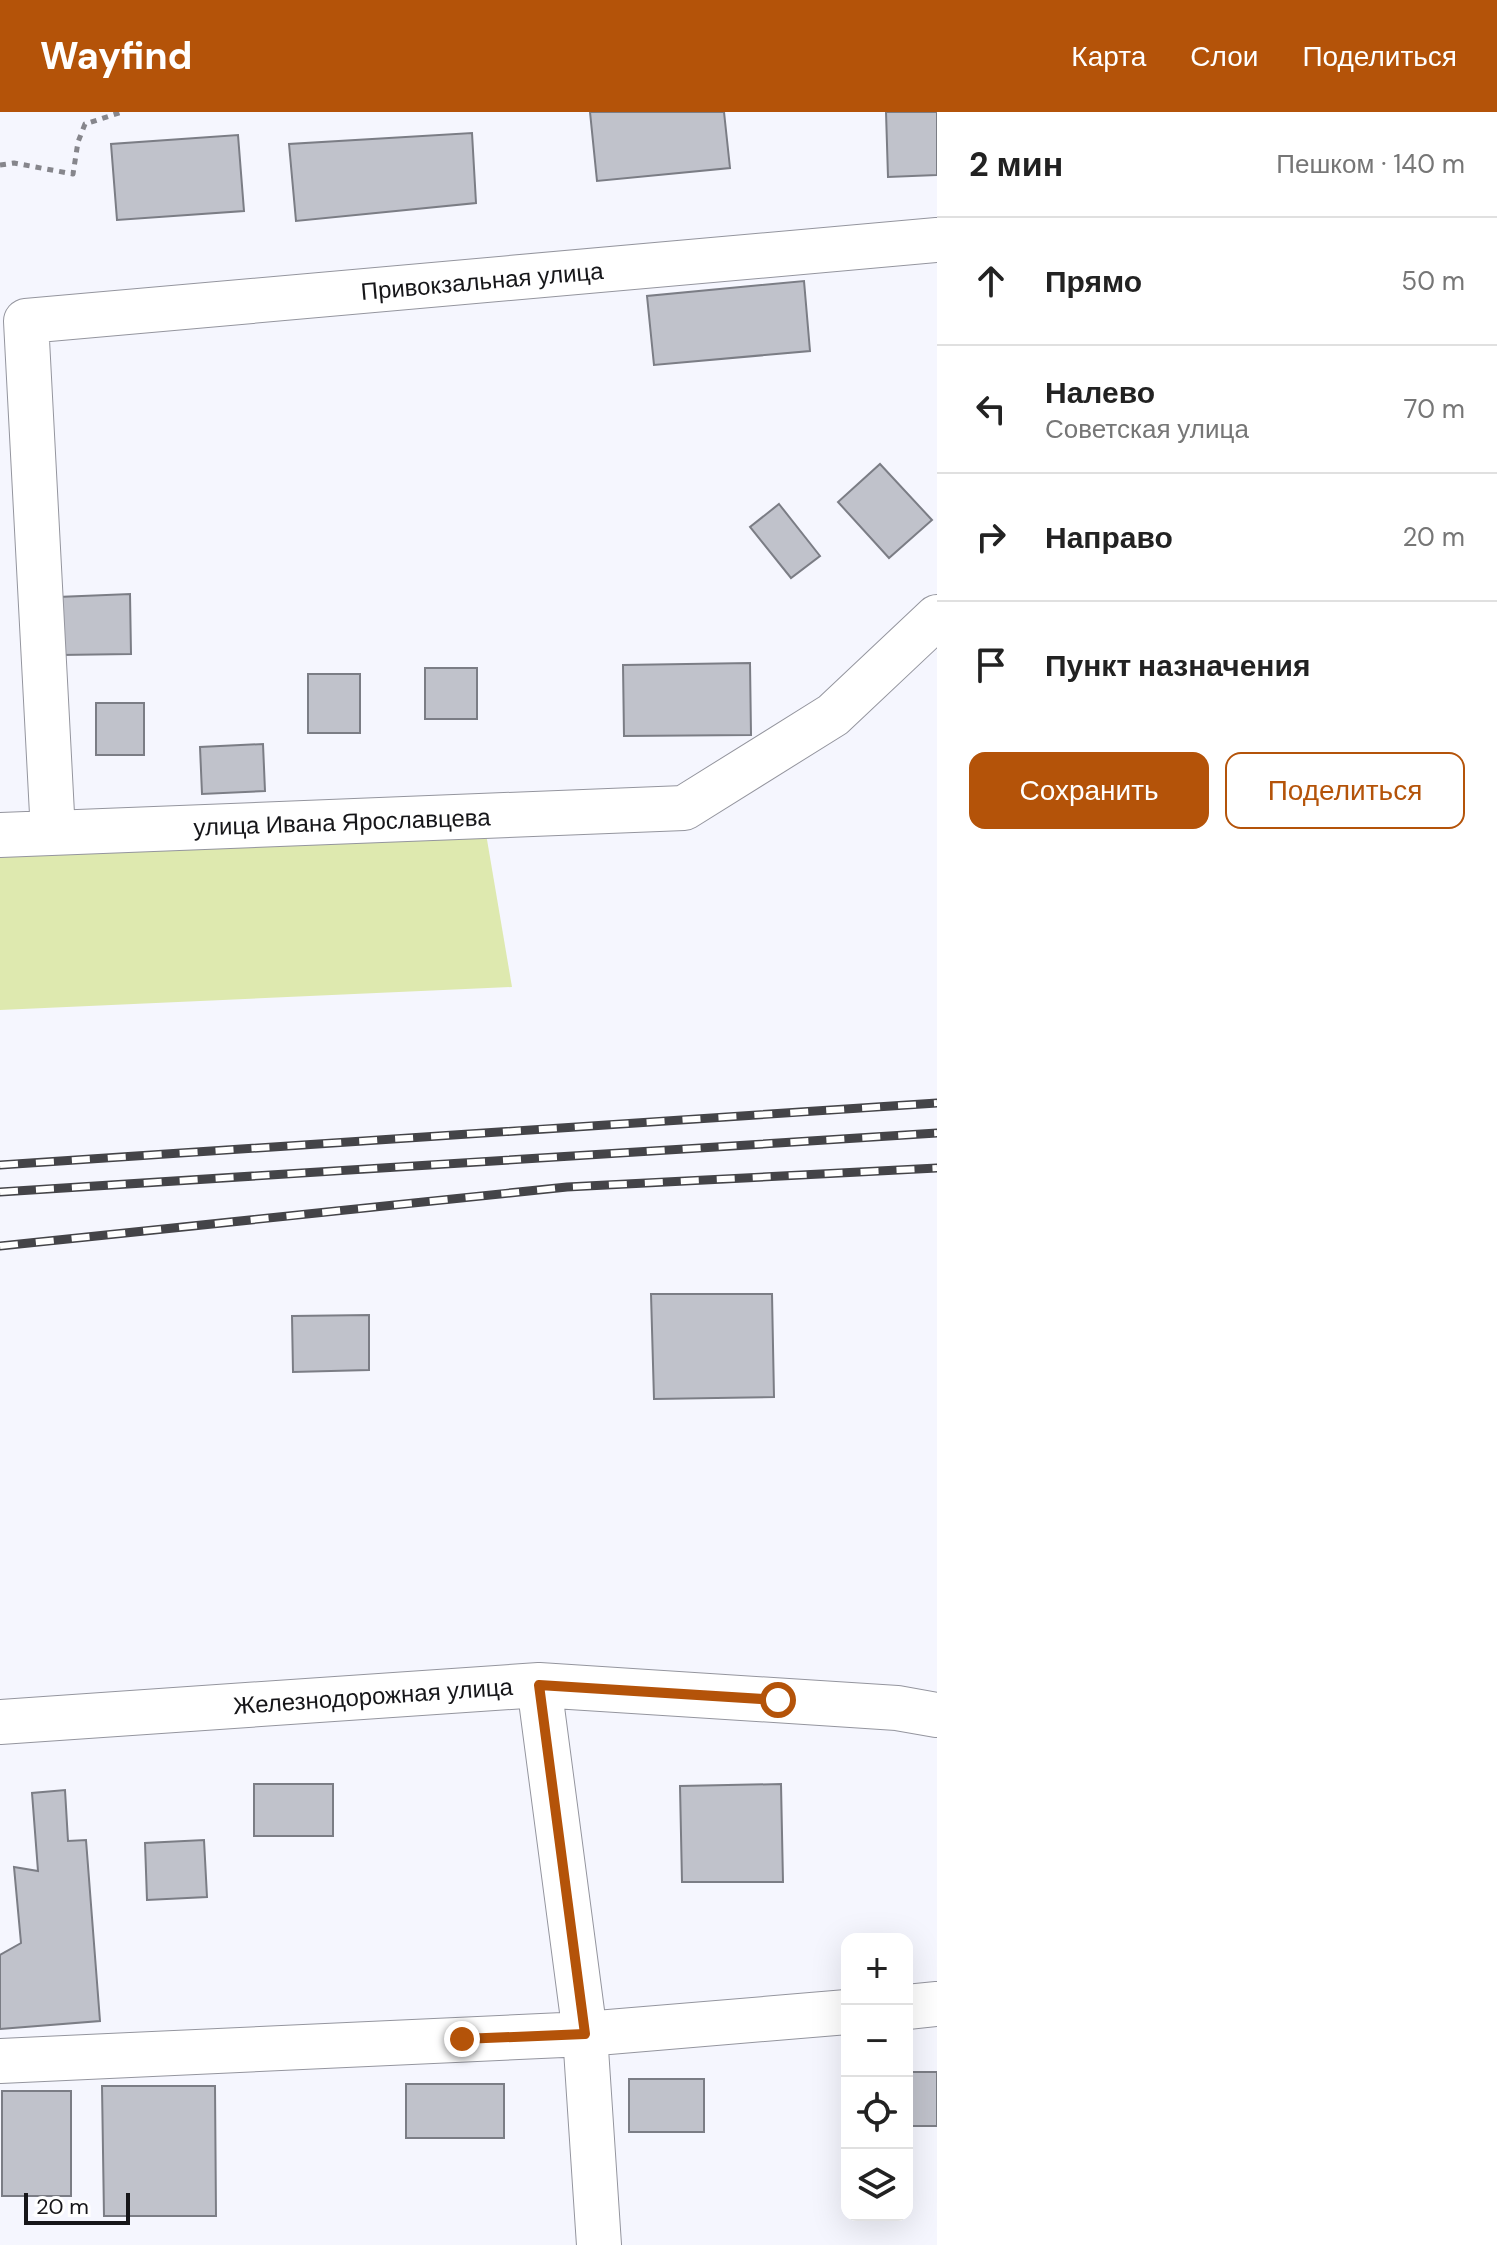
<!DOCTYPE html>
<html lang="ru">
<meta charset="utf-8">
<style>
body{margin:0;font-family:"DM Sans",sans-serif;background:#f2f2f2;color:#222}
.controls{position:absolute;right:24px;bottom:24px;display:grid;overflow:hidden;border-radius:16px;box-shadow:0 8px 32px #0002}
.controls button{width:72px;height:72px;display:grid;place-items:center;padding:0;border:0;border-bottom:2px solid #e0e0e0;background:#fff;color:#222;font:40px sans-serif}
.scale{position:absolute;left:24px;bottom:20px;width:106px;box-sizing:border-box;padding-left:8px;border:4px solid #161619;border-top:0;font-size:22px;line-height:28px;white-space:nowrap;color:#161619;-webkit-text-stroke:6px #fff;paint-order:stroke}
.stop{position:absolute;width:24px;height:24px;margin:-18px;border:6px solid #b45309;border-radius:50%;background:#fff}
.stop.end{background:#b45309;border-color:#fff;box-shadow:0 2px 8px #0008}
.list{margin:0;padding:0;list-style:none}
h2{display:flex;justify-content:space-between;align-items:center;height:104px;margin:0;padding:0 32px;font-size:34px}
h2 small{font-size:26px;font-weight:400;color:#767676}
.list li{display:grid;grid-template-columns:52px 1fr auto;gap:24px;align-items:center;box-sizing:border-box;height:128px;padding:0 32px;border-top:2px solid #e0e0e0}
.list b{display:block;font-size:30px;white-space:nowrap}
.list p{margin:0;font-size:26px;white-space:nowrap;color:#767676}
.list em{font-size:26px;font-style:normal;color:#767676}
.actions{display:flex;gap:16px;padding:24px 32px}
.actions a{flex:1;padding:18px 0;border:2px solid #b45309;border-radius:16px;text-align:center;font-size:28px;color:#b45309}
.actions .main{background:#b45309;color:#fff}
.icon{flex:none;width:44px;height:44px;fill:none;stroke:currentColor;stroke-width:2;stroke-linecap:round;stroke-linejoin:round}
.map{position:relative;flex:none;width:937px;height:2133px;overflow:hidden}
header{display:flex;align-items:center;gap:48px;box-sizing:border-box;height:112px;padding:0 40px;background:#b45309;color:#fff}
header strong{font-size:38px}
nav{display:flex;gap:44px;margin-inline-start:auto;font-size:28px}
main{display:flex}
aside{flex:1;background:#fff}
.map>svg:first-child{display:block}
.green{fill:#dee9af}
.building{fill:#c0c2cb;stroke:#7b7d85;stroke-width:2}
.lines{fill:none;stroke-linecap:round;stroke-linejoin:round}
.minor-casing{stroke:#94959e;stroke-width:46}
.path{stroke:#86868c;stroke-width:5;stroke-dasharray:6 6;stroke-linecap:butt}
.minor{stroke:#fff;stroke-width:44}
.rail-casing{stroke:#444448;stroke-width:9}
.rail{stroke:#fff;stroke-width:6;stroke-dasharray:18;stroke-linecap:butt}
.route{stroke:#b45309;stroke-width:10}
.labels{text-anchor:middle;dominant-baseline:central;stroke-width:7;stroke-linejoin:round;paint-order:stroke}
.street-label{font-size:24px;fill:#161619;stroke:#fff}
</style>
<header>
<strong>Wayfind</strong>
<nav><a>Карта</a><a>Слои</a><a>Поделиться</a></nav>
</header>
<main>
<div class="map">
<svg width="937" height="2133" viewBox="0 0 937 2133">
<rect width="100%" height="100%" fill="#f5f6fe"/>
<path class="green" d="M483,704L512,875L0,898V724Z"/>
<path class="building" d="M590,0H724L730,56L597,69Z
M886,0H937V63L888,65Z
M472,21L476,91L296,109L289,32Z
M238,23L244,99L117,108L111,32Z
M804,169L810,239L654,253L647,184Z
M880,352L932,408L889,446L838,390Z
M779,392L820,444L791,466L750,415Z
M130,482L131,542L60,543L58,485Z
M750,551L751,623L624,624L623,553Z
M425,556H477V607H425Z
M308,562H360V621H308Z
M96,591H144V643H96Z
M263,632L265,679L202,682L200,635Z
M651,1182H772L774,1285L654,1287Z
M369,1203V1258L293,1260L292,1204Z
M254,1672H333V1724H254Z
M781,1672L783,1770H682L680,1674Z
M65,1678L68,1729L86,1728L100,1909L0,1917V1843L21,1831L14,1755L38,1759L32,1681Z
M204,1728L207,1785L147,1788L145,1731Z
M907,1960H937V2014H907Z
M629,1967H704V2020H629Z
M406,1972H504V2026H406Z
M102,1974H215L216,2104H104Z
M2,1979H71V2084H2Z"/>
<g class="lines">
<g class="minor-casing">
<path id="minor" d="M53,721L26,209L937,128
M0,723L684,696L833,603L937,505
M539,1573L585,1922L599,2133
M0,1610L539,1573L897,1596L937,1603
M907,1895L937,1892
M0,1949L585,1922L847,1900"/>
</g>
<path class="path" d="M0,53L14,51L73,62L78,30L85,12L122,0"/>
<use href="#minor" class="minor"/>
<g class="rail-casing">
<path id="rail" d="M0,1053L937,991
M0,1080L937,1021
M0,1134L567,1075L937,1056"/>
</g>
<use href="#rail" class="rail"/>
</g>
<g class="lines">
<path class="route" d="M462,1927L585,1922L539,1573L778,1588"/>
</g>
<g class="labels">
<g class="street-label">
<text transform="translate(482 169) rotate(-5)">Привокзальная улица</text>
<text transform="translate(342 710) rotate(-2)">улица Ивана Ярославцева</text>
<text transform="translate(373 1584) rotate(-4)">Железнодорожная улица</text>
</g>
</g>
</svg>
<div class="controls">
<button>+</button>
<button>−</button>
<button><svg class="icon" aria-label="locate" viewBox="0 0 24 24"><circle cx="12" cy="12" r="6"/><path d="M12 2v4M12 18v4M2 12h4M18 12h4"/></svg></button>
<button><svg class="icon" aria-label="layers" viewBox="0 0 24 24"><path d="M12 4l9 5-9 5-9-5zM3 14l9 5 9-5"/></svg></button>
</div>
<div class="scale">20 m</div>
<div class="stop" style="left:778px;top:1588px"></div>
<div class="stop end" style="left:462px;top:1927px"></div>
</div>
<aside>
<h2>2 мин<small>Пешком · 140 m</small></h2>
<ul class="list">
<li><svg class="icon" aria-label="ahead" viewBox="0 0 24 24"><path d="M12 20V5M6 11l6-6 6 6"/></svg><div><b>Прямо</b></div><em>50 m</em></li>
<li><svg class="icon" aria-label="left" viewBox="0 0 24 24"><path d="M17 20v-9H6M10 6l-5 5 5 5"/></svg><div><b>Налево</b><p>Советская улица</p></div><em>70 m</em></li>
<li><svg class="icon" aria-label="right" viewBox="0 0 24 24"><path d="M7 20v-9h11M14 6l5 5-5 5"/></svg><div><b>Направо</b></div><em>20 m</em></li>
<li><svg class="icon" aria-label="arrive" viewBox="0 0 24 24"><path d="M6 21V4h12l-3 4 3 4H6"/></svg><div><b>Пункт назначения</b></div></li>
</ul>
<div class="actions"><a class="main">Сохранить</a><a>Поделиться</a></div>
</aside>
</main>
